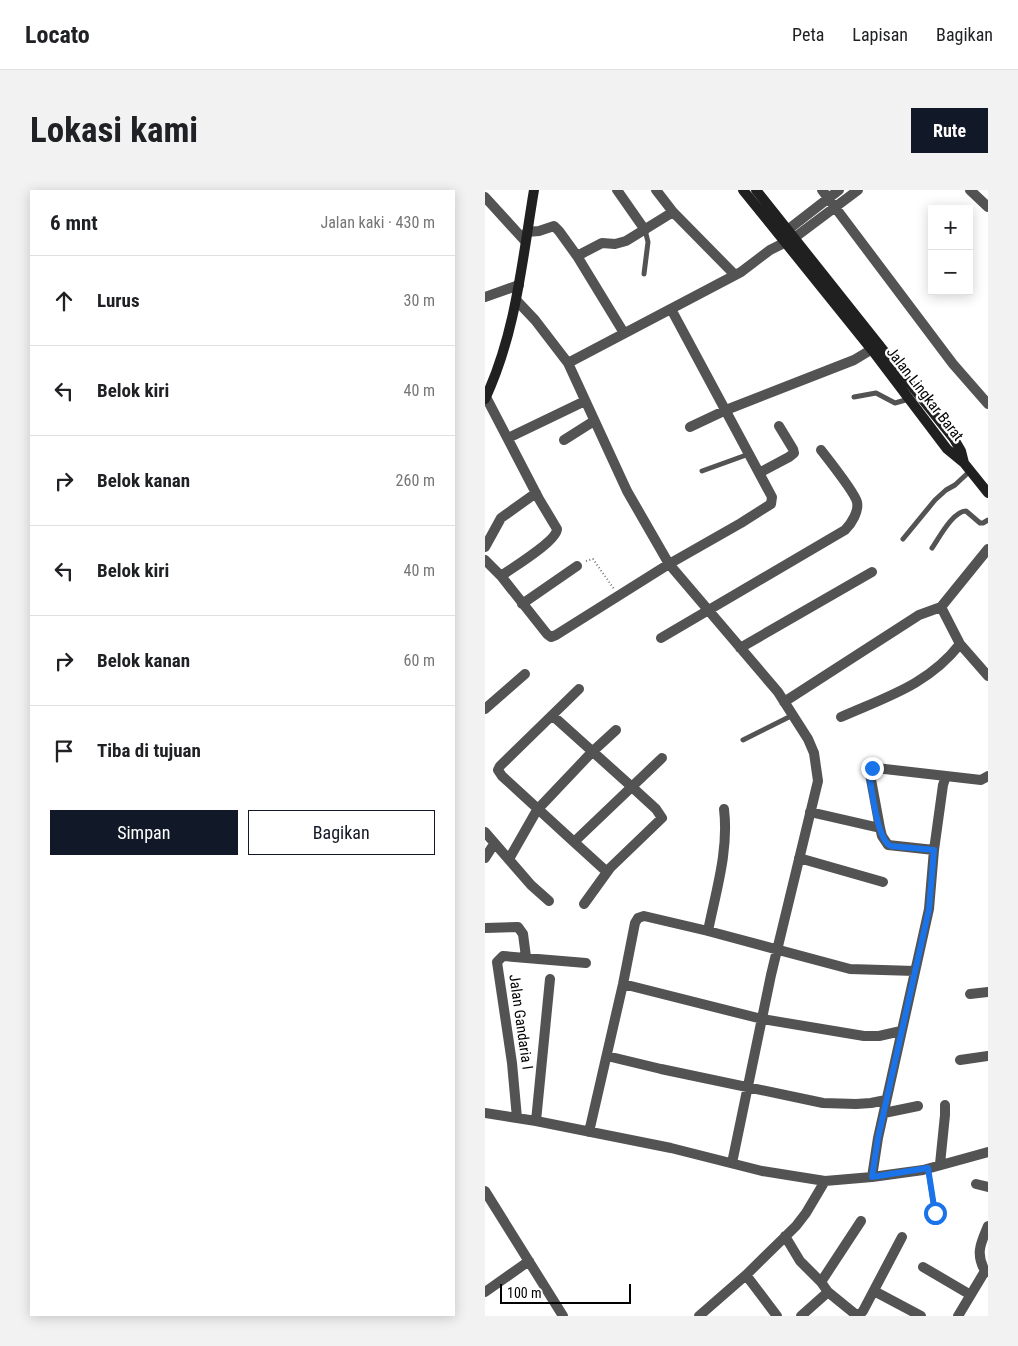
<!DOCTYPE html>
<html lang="id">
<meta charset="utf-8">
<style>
body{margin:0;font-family:"Roboto Condensed",sans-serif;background:#f2f2f2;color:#202124}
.controls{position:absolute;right:15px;top:15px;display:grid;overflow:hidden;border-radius:0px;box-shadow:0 2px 12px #0003}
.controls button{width:45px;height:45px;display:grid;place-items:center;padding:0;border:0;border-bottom:1px solid #e0e0e0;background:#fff;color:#202124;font:25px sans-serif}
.scale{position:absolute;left:15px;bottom:12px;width:131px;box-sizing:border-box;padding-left:5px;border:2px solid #000;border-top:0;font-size:14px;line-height:18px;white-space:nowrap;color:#000;-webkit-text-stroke:4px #fff;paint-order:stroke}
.stop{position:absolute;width:15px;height:15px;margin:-11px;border:4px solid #1a73e8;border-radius:50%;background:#fff}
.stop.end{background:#1a73e8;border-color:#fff;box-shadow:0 1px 5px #0008}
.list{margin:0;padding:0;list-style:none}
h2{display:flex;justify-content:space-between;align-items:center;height:65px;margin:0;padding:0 20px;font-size:21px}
h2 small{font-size:16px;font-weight:400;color:#757577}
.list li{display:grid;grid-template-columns:32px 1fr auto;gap:15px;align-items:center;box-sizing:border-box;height:90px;padding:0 20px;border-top:1px solid #e0e0e0}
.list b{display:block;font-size:19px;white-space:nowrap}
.list em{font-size:16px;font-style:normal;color:#757577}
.actions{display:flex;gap:10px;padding:15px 20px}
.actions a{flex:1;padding:11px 0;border:1px solid #111827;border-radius:0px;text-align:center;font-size:18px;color:#111827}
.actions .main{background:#111827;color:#fff}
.icon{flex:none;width:28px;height:28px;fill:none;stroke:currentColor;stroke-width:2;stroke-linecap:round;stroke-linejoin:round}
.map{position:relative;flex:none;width:503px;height:1126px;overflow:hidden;border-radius:0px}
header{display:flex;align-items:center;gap:30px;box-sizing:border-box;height:70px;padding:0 25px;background:#fff;border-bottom:1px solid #e0e0e0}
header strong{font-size:24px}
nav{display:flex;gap:28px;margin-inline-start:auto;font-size:18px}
.intro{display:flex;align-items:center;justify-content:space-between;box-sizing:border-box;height:120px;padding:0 30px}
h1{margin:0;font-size:35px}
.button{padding:12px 22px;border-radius:0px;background:#111827;color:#fff;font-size:18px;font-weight:700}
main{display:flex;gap:30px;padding:0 30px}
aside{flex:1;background:#fff;border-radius:0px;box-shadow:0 2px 12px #0003}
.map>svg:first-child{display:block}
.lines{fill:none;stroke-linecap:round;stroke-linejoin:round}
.path{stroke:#757575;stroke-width:2;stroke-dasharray:1 2.5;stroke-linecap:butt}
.lane{stroke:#535353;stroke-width:5}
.street{stroke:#535353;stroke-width:10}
.secondary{stroke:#202020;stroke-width:10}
.route{stroke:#1a73e8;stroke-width:6}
.labels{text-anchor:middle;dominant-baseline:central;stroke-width:4.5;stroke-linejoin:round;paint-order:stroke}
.street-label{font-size:15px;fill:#000;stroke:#fff}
</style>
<header>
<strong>Locato</strong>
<nav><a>Peta</a><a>Lapisan</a><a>Bagikan</a></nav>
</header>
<div class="intro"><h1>Lokasi kami</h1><a class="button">Rute</a></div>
<main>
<aside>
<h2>6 mnt<small>Jalan kaki · 430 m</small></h2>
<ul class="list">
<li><svg class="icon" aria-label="ahead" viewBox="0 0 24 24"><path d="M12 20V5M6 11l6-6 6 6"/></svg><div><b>Lurus</b></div><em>30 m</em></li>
<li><svg class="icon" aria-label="left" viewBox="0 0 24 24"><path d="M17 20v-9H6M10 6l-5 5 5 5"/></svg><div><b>Belok kiri</b></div><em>40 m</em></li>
<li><svg class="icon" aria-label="right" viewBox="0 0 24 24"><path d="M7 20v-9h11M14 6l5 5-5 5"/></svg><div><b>Belok kanan</b></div><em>260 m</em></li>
<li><svg class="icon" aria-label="left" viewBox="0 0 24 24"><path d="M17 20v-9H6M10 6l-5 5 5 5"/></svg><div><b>Belok kiri</b></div><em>40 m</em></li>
<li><svg class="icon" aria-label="right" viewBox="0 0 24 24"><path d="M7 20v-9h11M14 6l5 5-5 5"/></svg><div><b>Belok kanan</b></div><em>60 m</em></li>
<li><svg class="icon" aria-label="arrive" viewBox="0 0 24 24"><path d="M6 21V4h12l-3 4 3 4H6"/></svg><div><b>Tiba di tujuan</b></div></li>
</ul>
<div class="actions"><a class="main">Simpan</a><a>Bagikan</a></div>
</aside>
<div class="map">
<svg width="503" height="1126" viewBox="0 0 503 1126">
<rect width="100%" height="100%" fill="#fff"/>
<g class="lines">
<path class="path" d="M101,371L108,369L129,399"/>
<path class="lane" d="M159,84L163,52L160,40
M369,207L391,203L410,213L424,209
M217,281L264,264
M418,349L450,310L461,300L470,295L485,281
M447,358C454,348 468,321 481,321L495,333H498L503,330
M258,550L308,525
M443,979L450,1023"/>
<path class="street" d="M132,0L160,40
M171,0L188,22L250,85
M337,0L468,174L503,214
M485,0L503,17
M0,7L40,51
M42,42L54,41L69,36L74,41L92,66L117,53L130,54L141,51L188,22
M296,45L354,0
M92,66L139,143
M0,107L34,95
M32,111L50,130L83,173L142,301L184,374L293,502L323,549L329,563L333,591L286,785L247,973
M83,173L256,82L285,60L309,48L373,0
M1,207L54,309L72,339C72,351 27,378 16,386
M205,237L241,220L369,170L394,155
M23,248L100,211
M79,250L109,231
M274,283L304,267L309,263L308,259L294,236
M0,357L16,328L51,303
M0,370L16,386L62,444L66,447L71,445L184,374L256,333L286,314L287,307L186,119
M37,414L92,376
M456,417L475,454L503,486
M176,448L360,340C367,333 374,321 372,312C370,303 343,269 336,260
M255,458L387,382
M94,499L15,576L13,580L17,586L89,652L177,568
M299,512L434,425L456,417L503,359
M0,519L40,484
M68,526L147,597L171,619L177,628L125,678L99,714
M356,527C401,507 443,495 475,454
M325,622L395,638L397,646L403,655L449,660
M395,638L385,584L387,579L391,578L461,586
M0,642L46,695L64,711
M89,652L122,682
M0,668L9,654
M314,668L398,692
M24,669L52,620L107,562L131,540
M0,738L33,737L38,744L41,767
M223,741C231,701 244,660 239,619
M138,794L277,829L379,846H394L416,841
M485,804L503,802
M122,866L176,879L338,913L371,914L386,913L401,910
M475,870L503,866
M0,923L51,931L186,958L277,981L340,991L387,987L438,980L503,962
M399,923L433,916
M32,928L27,873L12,772L18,766L101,773
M51,931L65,789
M104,942L138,794L150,733L153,728L159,726L223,741L365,779L430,781
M455,974L460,925V915
M387,987L393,948L444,719L449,660L458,595L461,586L496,590L503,586
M491,994L503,997
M0,1001L78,1126
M376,1031L336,1092L343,1102L370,1124H375L378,1121L417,1047
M300,1046L315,1071L336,1092
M438,1077L484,1104
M500,1081C490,1063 496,1053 503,1036
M261,1085L292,1126
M389,1101L436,1126
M0,1102L44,1071
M214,1126L261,1085L311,1036L321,1023L340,991
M316,1126L343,1102
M473,1126L500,1081L503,1082"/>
<path class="secondary" d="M258,0L387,160L462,259L479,273L503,303
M271,0L469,249L476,261L479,273
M0,209C31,143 37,71 49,0"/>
</g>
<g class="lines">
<path class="route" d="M387,578L384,584C387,599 392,651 406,656L449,660L444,719L393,948L387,987L443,978L450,1023"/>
</g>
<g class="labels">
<g class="street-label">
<text transform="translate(440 204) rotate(52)">Jalan Lingkar Barat</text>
<text transform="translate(36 832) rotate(82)">Jalan Gandaria I</text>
</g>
</g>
</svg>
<div class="controls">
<button>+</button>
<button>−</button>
</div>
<div class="scale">100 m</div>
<div class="stop" style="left:450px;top:1023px"></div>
<div class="stop end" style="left:387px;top:578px"></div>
</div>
</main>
